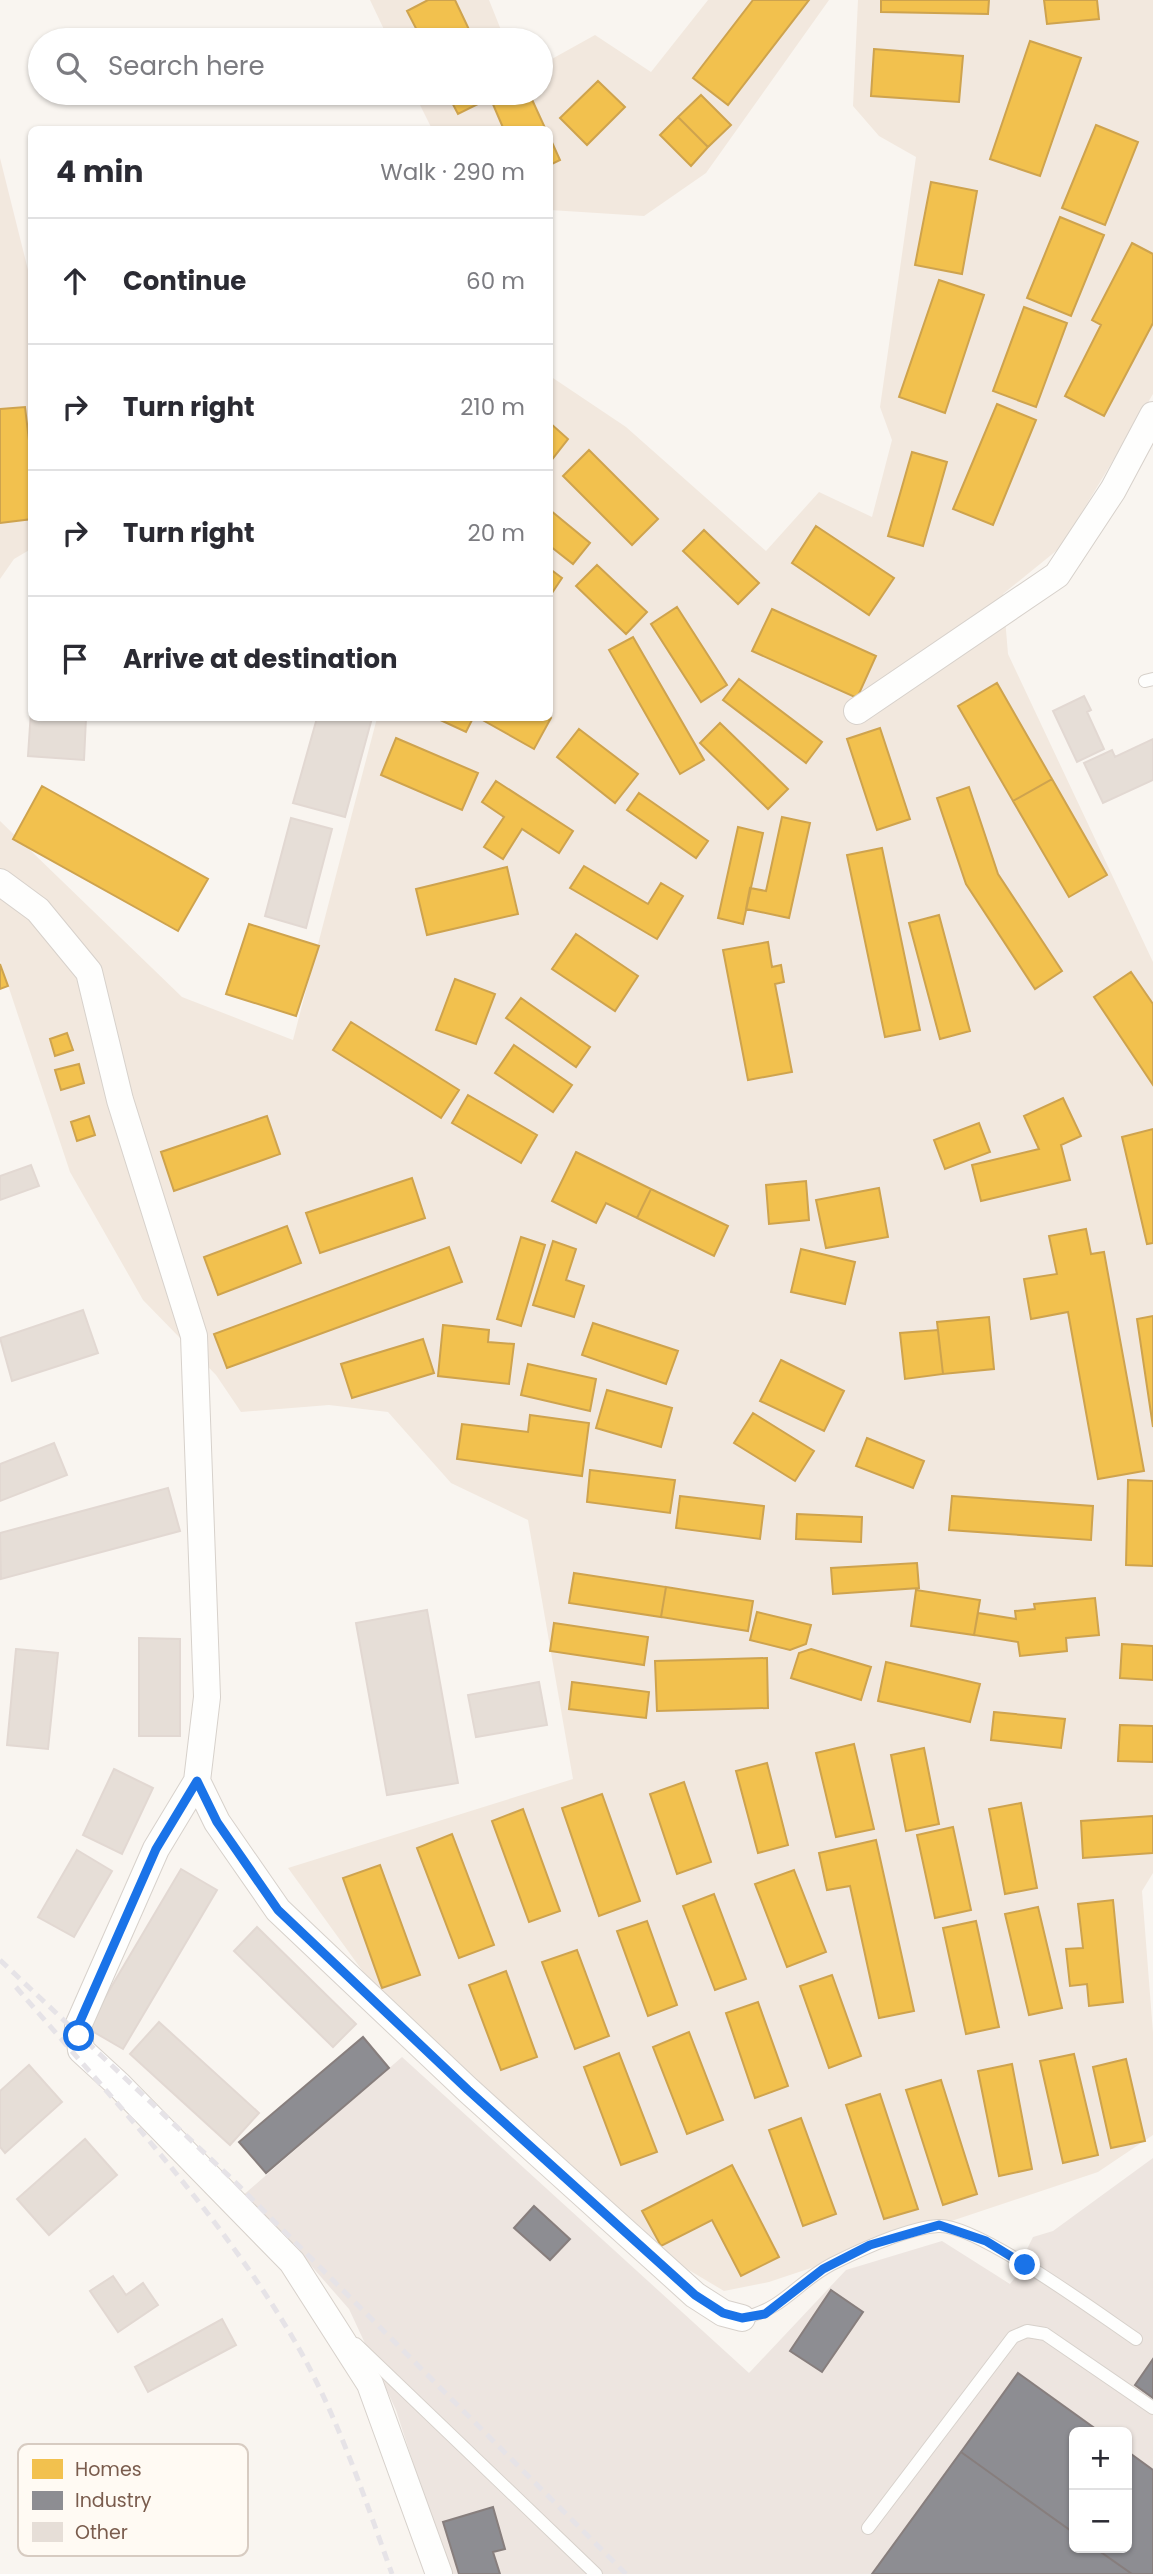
<!DOCTYPE html>
<meta charset="utf-8">
<style>
body{margin:0;font-family:Poppins,sans-serif;background:#f7f7f7;color:#2b2b33}
.controls{position:absolute;right:21px;bottom:21px;display:grid;overflow:hidden;border-radius:10px;box-shadow:0 2px 5px #0004}
.controls button{width:63px;height:63px;display:grid;place-items:center;padding:0;border:0;border-bottom:2px solid #e1e1e2;background:#fff;color:#2b2b33;font:35px sans-serif}
.stop{position:absolute;width:21px;height:21px;margin:-16px;border:5px solid #1a73e8;border-radius:50%;background:#fff}
.stop.end{background:#1a73e8;border-color:#fff;box-shadow:0 2px 7px #0008}
.list{margin:0;padding:0;list-style:none}
h2{display:flex;justify-content:space-between;align-items:center;height:91px;margin:0;padding:0 28px;font-size:30px}
h2 small{font-size:23px;font-weight:400;color:#7c7c81}
.list li{display:grid;grid-template-columns:46px 1fr auto;gap:21px;align-items:center;box-sizing:border-box;height:126px;padding:0 28px;border-top:2px solid #e1e1e2}
.list b{display:block;font-size:26px;white-space:nowrap}
.list em{font-size:23px;font-style:normal;color:#7c7c81}
.icon{flex:none;width:38px;height:38px;fill:none;stroke:currentColor;stroke-width:2;stroke-linecap:round;stroke-linejoin:round}
.map{position:relative;flex:none;width:1153px;height:2574px;overflow:hidden}
.search{position:absolute;background:#fff;box-shadow:0 2px 5px #0004;left:28px;top:28px;width:525px;height:77px;display:flex;align-items:center;gap:18px;box-sizing:border-box;padding:0 24px;border-radius:38px;color:#7c7c81;font-size:26px}
.panel{position:absolute;background:#fff;box-shadow:0 2px 5px #0004;left:28px;top:126px;width:525px;height:595px;border-radius:10px}
.map>svg:first-child{display:block}
.residential{fill:#f2e8de}
.industrial{fill:#ede5e0;fill-rule:evenodd}
.homes{fill:#f2c14e;stroke:#cea34e;stroke-width:2}
.industry{fill:#8d8d92;stroke:#877e7d;stroke-width:2}
.building{fill:#e6ded7;stroke:#e2d8d2;stroke-width:2}
.lines{fill:none;stroke-linecap:round;stroke-linejoin:round}
.lane-casing{stroke:#d7d1cb;stroke-width:14}
.street-casing{stroke:#d7d1cb;stroke-width:28}
.lane{stroke:#fefefd;stroke-width:12}
.street{stroke:#fefefd;stroke-width:26}
.rail{stroke:#e6e3e7;stroke-width:5;stroke-dasharray:10 7;stroke-linecap:butt}
.route{stroke:#1a73e8;stroke-width:9}
.key{fill:#fffaf3;stroke:#d7cbc1;stroke-width:2}
.key-label{font-size:19px;fill:#7a5c4d}
</style>
<div class="map">
<svg width="1153" height="2574" viewBox="0 0 1153 2574">
<rect width="100%" height="100%" fill="#f9f5f0"/>
<path class="residential" d="M370,0H489L505,40H389Z
M708,0H829L706,173L644,216L550,210V130L432,129L414,93H541V65L595,35L651,72Z
M858,0H1153V394L1061,547L1003,594L1008,654L1153,962V1873L1142,1891L1153,2033V2135L1098,2172L769,2282L724,2291L677,2263L377,1991L288,1868L573,1779L528,1520L451,1483L388,1412L329,1405L241,1412L216,1375L143,1300L70,1172L0,961V821L182,997L293,1040L377,718H550V376L626,427L766,551L819,492L872,517L892,440L880,407L916,157L879,136L853,106Z
M0,158L32,286L31,549L14,559L0,579Z"/>
<path class="industrial" d="M402,2057L749,2373L846,2270L942,2241L1010,2284L1031,2257L1027,2249L1033,2237L1053,2231L1153,2158V2574H449L396,2410L349,2309L307,2261L241,2197ZM1074,2432H1127V2548H1074Z"/>
<path class="homes" d="M428,0H455L474,40H422L407,11Z
M753,0H809L728,105L693,78Z
M881,0H989L988,14L881,12Z
M1044,0H1097L1099,19L1047,24Z
M1030,41L1081,58L1040,176L990,159Z
M874,49L963,56L959,102L871,96Z
M598,81L625,107L587,145L560,118Z
M447,93H500L458,114Z
M513,93H529L546,130H504L492,102Z
M701,95L731,125L708,147L678,117Z
M678,117L708,147L691,166L660,135Z
M1096,125L1138,142L1105,225L1062,208Z
M550,138L560,160L550,165Z
M931,182L977,191L962,274L915,265Z
M1060,217L1104,235L1071,316L1027,298Z
M1132,243L1153,254V323L1104,416L1065,396L1101,325L1092,320Z
M939,280L984,295L945,413L899,397Z
M1024,307L1067,323L1036,407L993,391Z
M997,404L1036,420L993,525L953,509Z
M25,407L32,466V519L0,523V409Z
M550,423L568,439L550,462Z
M589,450L658,519L632,545L563,476Z
M912,452L947,462L923,546L888,536Z
M550,510L590,543L573,564L550,546Z
M816,526L894,578L869,615L792,563Z
M704,530L759,583L738,604L683,551Z
M597,565L647,612L626,634L576,586Z
M550,569L562,578L550,596Z
M677,607L727,685L701,702L651,624Z
M772,609L876,656L857,698L752,651Z
M633,637L704,760L680,774L609,650Z
M739,679L822,742L806,763L723,700Z
M997,683L1052,779L1013,801L958,706Z
M550,717L551,718L534,749L479,718Z
M436,718H473L466,732Z
M720,723L788,789L768,809L700,743Z
M880,728L910,819L877,830L847,739Z
M579,729L638,774L615,803L557,757Z
M396,738L478,773L462,810L381,775Z
M1052,779L1107,875L1069,897L1013,801Z
M496,781L573,831L559,853L522,829L503,859L484,847L504,817L482,802Z
M42,786L208,879L178,931L13,839Z
M969,787L998,874L1062,971L1035,989L966,884L937,798Z
M639,793L708,841L696,858L627,810Z
M782,817L810,823L789,918L746,909L750,888L766,891Z
M738,827L763,833L743,924L718,918Z
M882,848L920,1030L885,1037L847,855Z
M584,866L648,904L661,883L683,896L657,939L570,888Z
M507,867L518,914L427,935L416,889Z
M939,915L970,1031L940,1039L909,923Z
M249,924L319,946L296,1016L226,994Z
M576,934L638,976L615,1011L552,969Z
M768,942L772,967L781,965L784,982L775,984L792,1072L748,1080L723,950Z
M0,964L8,986L0,989Z
M1131,972L1153,1004V1085L1094,997Z
M455,979L495,994L476,1044L436,1030Z
M521,998L590,1047L576,1067L506,1018Z
M351,1022L459,1090L441,1118L333,1050Z
M67,1033L73,1050L55,1056L50,1039Z
M514,1045L572,1085L553,1112L495,1073Z
M79,1064L84,1083L61,1090L55,1070Z
M468,1095L537,1135L521,1163L452,1123Z
M1063,1098L1081,1136L1061,1145L1070,1180L981,1201L972,1165L1039,1149L1024,1116Z
M89,1116L95,1135L77,1141L71,1122Z
M267,1116L280,1154L174,1191L161,1152Z
M979,1123L990,1152L945,1169L934,1140Z
M1153,1129V1243L1147,1244L1122,1137Z
M576,1152L651,1189L637,1218L606,1203L596,1223L552,1201Z
M412,1178L425,1218L320,1253L306,1213Z
M806,1181L809,1220L769,1224L766,1185Z
M879,1188L888,1237L826,1248L816,1200Z
M651,1189L728,1226L714,1256L637,1218Z
M287,1226L301,1263L218,1295L204,1257Z
M1086,1229L1091,1254L1104,1252L1144,1471L1098,1479L1068,1312L1031,1319L1024,1279L1057,1274L1049,1236Z
M521,1237L545,1245L521,1326L497,1319Z
M553,1241L576,1249L566,1280L584,1286L574,1317L533,1305Z
M449,1247L462,1282L227,1368L214,1334Z
M801,1249L855,1262L845,1304L791,1292Z
M1153,1316V1427L1137,1319Z
M989,1317L994,1369L943,1374L937,1322Z
M593,1323L678,1351L666,1384L582,1355Z
M443,1325L489,1330L488,1342L514,1344L509,1384L438,1376Z
M938,1330L943,1374L905,1379L900,1333Z
M423,1339L434,1373L352,1398L341,1364Z
M781,1360L844,1391L824,1431L760,1401Z
M528,1364L596,1379L590,1411L521,1395Z
M607,1390L672,1408L661,1447L596,1428Z
M753,1413L814,1451L795,1481L734,1443Z
M530,1415L589,1423L582,1476L457,1459L462,1424L528,1432Z
M867,1438L924,1461L913,1488L856,1466Z
M590,1470L675,1480L670,1513L587,1502Z
M1128,1480L1153,1481V1566L1126,1565Z
M680,1496L764,1506L760,1539L676,1528Z
M952,1496L1093,1506L1091,1540L949,1530Z
M797,1514L862,1517L861,1542L796,1539Z
M917,1563L919,1588L833,1594L831,1568Z
M574,1573L666,1587L661,1617L569,1603Z
M666,1587L753,1601L748,1631L661,1617Z
M916,1590L980,1600L974,1635L911,1626Z
M1095,1598L1099,1635L1066,1638L1067,1651L1020,1656L1018,1642L974,1635L978,1613L1016,1619L1015,1611L1035,1609L1034,1604Z
M757,1612L811,1625L806,1644L790,1650L750,1640Z
M554,1623L648,1637L644,1665L550,1651Z
M1122,1644L1153,1646V1680L1120,1678Z
M811,1649L871,1667L861,1700L791,1678L799,1653Z
M767,1658L768,1708L657,1711L655,1661Z
M886,1662L980,1684L970,1722L878,1701Z
M572,1682L649,1692L646,1718L569,1709Z
M994,1712L1065,1719L1061,1748L991,1740Z
M1120,1725L1153,1726V1762L1118,1761Z
M854,1744L874,1829L836,1837L816,1753Z
M924,1748L939,1824L906,1831L891,1755Z
M767,1763L788,1845L758,1853L736,1771Z
M684,1782L711,1862L677,1874L650,1794Z
M602,1794L640,1901L599,1916L562,1808Z
M1021,1803L1037,1888L1005,1894L989,1809Z
M523,1809L560,1911L529,1922L492,1821Z
M1153,1816V1853L1083,1858L1081,1821Z
M953,1827L971,1910L935,1918L917,1835Z
M452,1834L494,1945L459,1958L417,1848Z
M876,1840L914,2011L879,2018L850,1886L827,1890L819,1853Z
M380,1865L420,1975L382,1988L343,1878Z
M794,1870L826,1952L787,1967L755,1884Z
M714,1894L746,1979L715,1990L683,1906Z
M1113,1900L1123,2002L1089,2006L1087,1984L1070,1986L1066,1949L1083,1948L1078,1904Z
M1038,1907L1062,2008L1029,2015L1005,1914Z
M647,1921L677,2005L648,2016L617,1931Z
M976,1921L999,2027L966,2034L943,1928Z
M577,1950L609,2036L575,2049L542,1962Z
M506,1971L537,2057L501,2070L469,1985Z
M832,1975L861,2056L829,2068L800,1986Z
M758,2002L788,2086L755,2098L726,2013Z
M689,2032L723,2120L687,2134L653,2047Z
M619,2053L657,2152L621,2165L584,2067Z
M1074,2054L1098,2155L1063,2163L1040,2061Z
M1126,2059L1145,2141L1111,2148L1093,2067Z
M1012,2064L1032,2169L999,2176L978,2071Z
M941,2080L977,2194L943,2205L906,2090Z
M880,2094L918,2209L884,2219L846,2105Z
M801,2118L836,2214L803,2226L769,2130Z
M732,2165L779,2257L741,2276L712,2220L661,2246L642,2211Z"/>
<path class="industry" d="M363,2037L389,2068L266,2173L239,2142Z
M534,2206L570,2239L550,2260L514,2228Z
M831,2290L863,2312L822,2372L790,2351Z
M1153,2359V2398L1135,2385Z
M1018,2373L1100,2432H1074V2533L961,2452Z
M1127,2451L1153,2470V2574H1132L1095,2548H1127Z
M961,2452L1074,2533V2548H1095L1132,2574H872Z
M493,2507L505,2549L493,2552L500,2574H459L443,2522Z"/>
<path class="building" d="M32,696V718H86L84,760L28,756Z
M1084,696L1091,710L1087,712L1104,749L1077,762L1053,711Z
M317,718H372L345,817L293,803Z
M1153,739V780L1103,803L1084,763L1112,750L1115,757Z
M291,818L332,829L306,928L265,916Z
M31,1165L39,1186L0,1200V1176Z
M83,1310L98,1353L12,1381L0,1338Z
M54,1443L67,1475L0,1501V1464Z
M168,1488L180,1531L1,1579L0,1533Z
M427,1610L458,1783L387,1795L356,1623Z
M139,1638L180,1639V1736H139Z
M16,1649L58,1653L48,1749L7,1745Z
M539,1682L547,1725L476,1737L468,1695Z
M114,1769L153,1788L122,1854L83,1835Z
M77,1850L112,1871L74,1937L38,1917Z
M181,1869L217,1890L123,2049L87,2028Z
M257,1927L356,2024L333,2047L234,1951Z
M159,2022L259,2113L230,2145L130,2054Z
M29,2065L62,2102L5,2153L0,2147V2091Z
M85,2139L117,2175L49,2235L17,2199Z
M113,2276L126,2295L143,2283L158,2305L118,2332L90,2291Z
M222,2319L236,2345L148,2392L135,2367Z"/>
<g class="lines">
<g class="lane-casing">
<path id="lane" d="M1145,681L1153,679
M742,2318C783,2310 797,2282 832,2264C860,2250 906,2228 938,2226C976,2223 1099,2314 1136,2339
M356,2344L596,2574
M868,2528L1013,2337L1027,2331L1045,2334L1153,2408"/>
</g>
<g class="street-casing">
<path id="street" d="M857,711L1057,575L1113,490L1153,415
M0,882L38,910L89,972L120,1100L194,1336L207,1697L197,1781L156,1849L78,2026L81,2050L119,2085L292,2262L370,2384L439,2574
M197,1781L217,1822L278,1910L468,2090L695,2295L723,2313L742,2318"/>
</g>
<use href="#lane" class="lane"/>
<use href="#street" class="street"/>
<path class="rail" d="M0,1960L232,2179L626,2574
M16,1987C114,2101 221,2214 297,2345C338,2417 364,2496 392,2574"/>
</g>
<g class="lines">
<path class="route" d="M79,2036L78,2026L156,1849L197,1781L217,1822L278,1910L468,2090L695,2295L723,2313L742,2318L765,2314L823,2269L870,2245L939,2225L986,2241L1025,2265"/>
</g>
<rect x="18" y="2444" width="230" height="112" rx="10" class="key"/>
<rect x="32" y="2459" width="31" height="20" fill="#f2c14e"/>
<rect x="32" y="2491" width="31" height="19" fill="#8d8d92"/>
<rect x="32" y="2522" width="31" height="20" fill="#e6ded7"/>
<g class="key-label">
<text x="75" y="2476">Homes</text>
<text x="75" y="2507">Industry</text>
<text x="75" y="2539">Other</text>
</g>
</svg>
<div class="controls">
<button>+</button>
<button>−</button>
</div>
<div class="stop" style="left:79px;top:2036px"></div>
<div class="stop end" style="left:1025px;top:2265px"></div>
<div class="search"><svg class="icon" aria-label="search" viewBox="0 0 24 24"><circle cx="10" cy="10" r="6"/><path d="M15 15l6 6"/></svg>Search here</div>
<section class="panel">
<h2>4 min<small>Walk · 290 m</small></h2>
<ul class="list">
<li><svg class="icon" aria-label="ahead" viewBox="0 0 24 24"><path d="M12 20V5M6 11l6-6 6 6"/></svg><div><b>Continue</b></div><em>60 m</em></li>
<li><svg class="icon" aria-label="right" viewBox="0 0 24 24"><path d="M7 20v-9h11M14 6l5 5-5 5"/></svg><div><b>Turn right</b></div><em>210 m</em></li>
<li><svg class="icon" aria-label="right" viewBox="0 0 24 24"><path d="M7 20v-9h11M14 6l5 5-5 5"/></svg><div><b>Turn right</b></div><em>20 m</em></li>
<li><svg class="icon" aria-label="arrive" viewBox="0 0 24 24"><path d="M6 21V4h12l-3 4 3 4H6"/></svg><div><b>Arrive at destination</b></div></li>
</ul>
</section>
</div>
